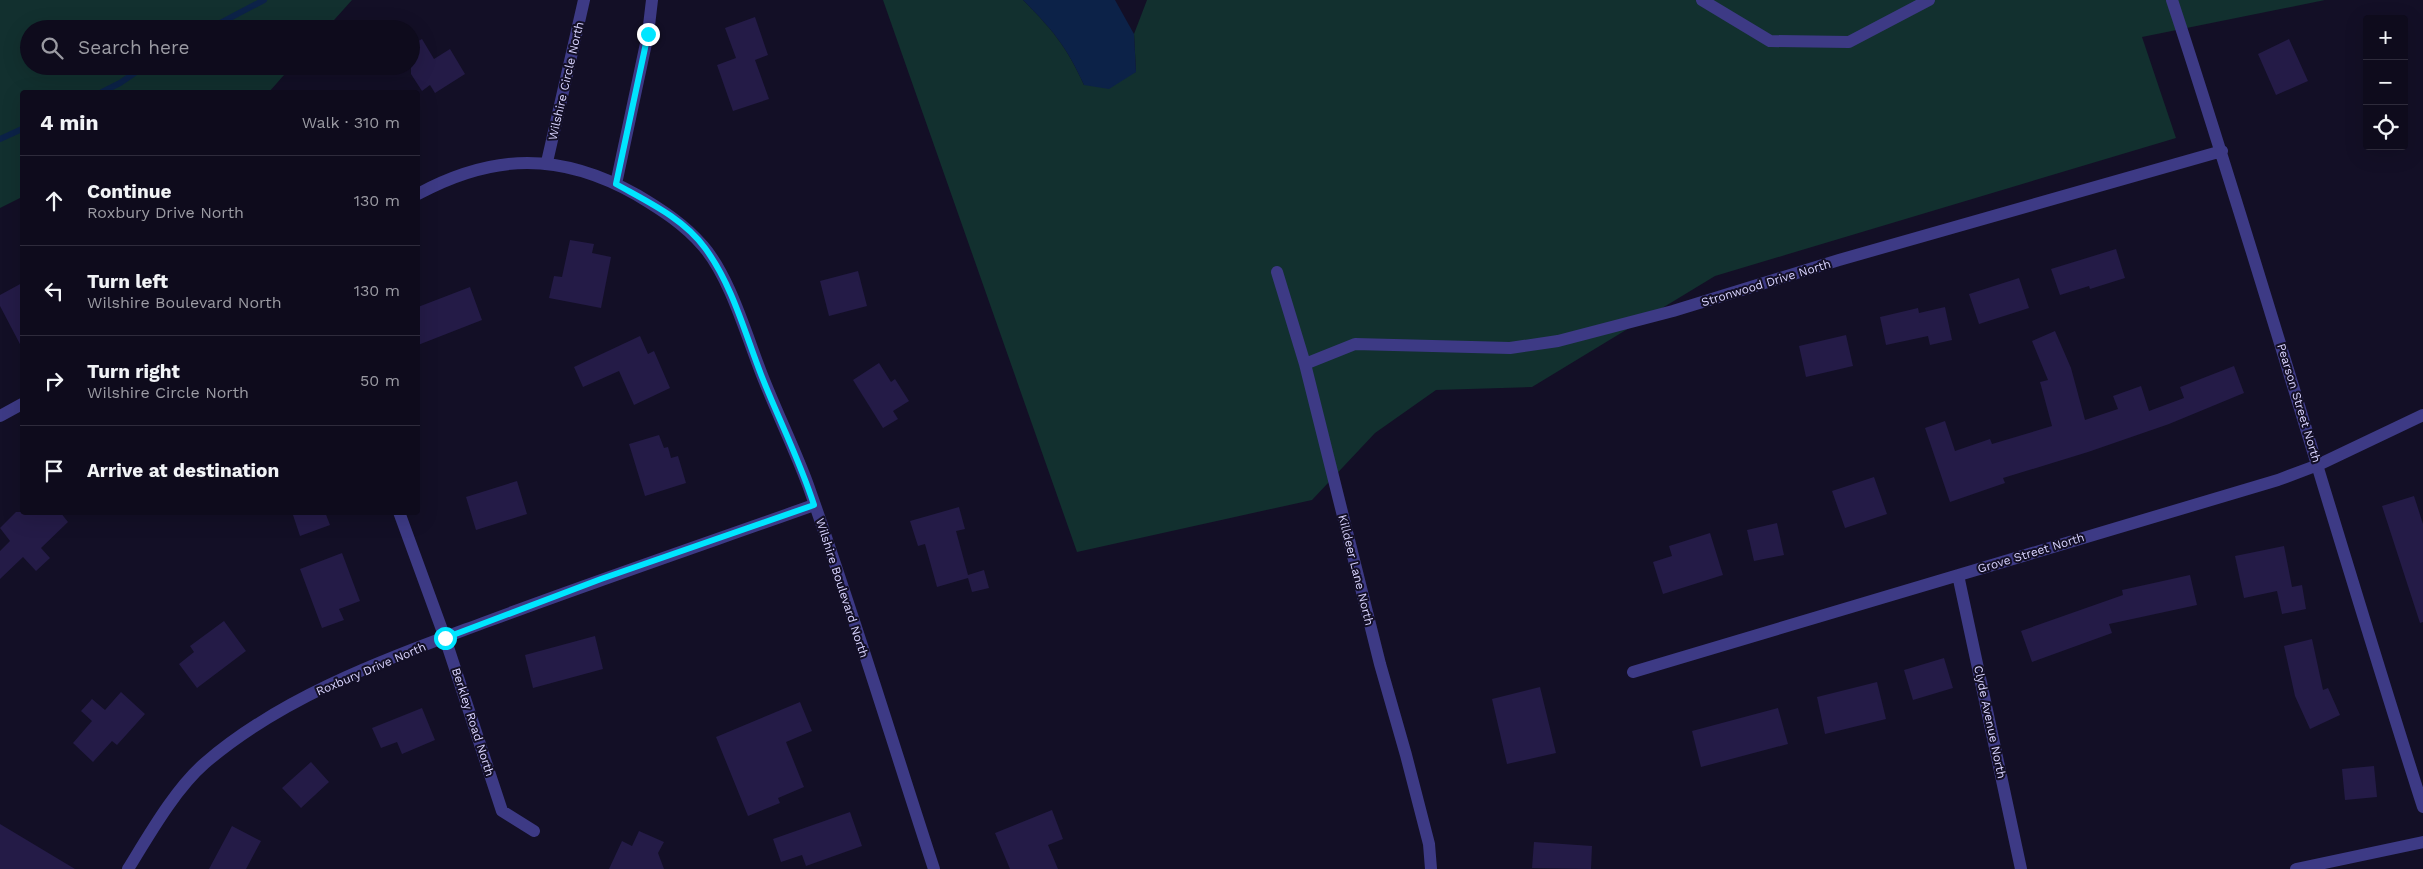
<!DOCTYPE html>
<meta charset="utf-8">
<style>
body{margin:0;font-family:"Work Sans",sans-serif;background:#171425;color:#f1f3f6}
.controls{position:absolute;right:15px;top:15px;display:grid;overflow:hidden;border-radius:5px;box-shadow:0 5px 20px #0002}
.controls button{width:45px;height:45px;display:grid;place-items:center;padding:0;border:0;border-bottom:1px solid #2e2b3b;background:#0e0b1c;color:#f1f3f6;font:25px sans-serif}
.stop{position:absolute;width:15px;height:15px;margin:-11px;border:4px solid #00e5ff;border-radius:50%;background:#fff}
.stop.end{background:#00e5ff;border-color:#fff;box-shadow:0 1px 5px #0008}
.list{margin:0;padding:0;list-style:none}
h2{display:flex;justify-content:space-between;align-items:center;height:65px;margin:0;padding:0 20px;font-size:21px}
h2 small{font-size:16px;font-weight:400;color:#9b9ba3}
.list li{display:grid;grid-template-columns:32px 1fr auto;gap:15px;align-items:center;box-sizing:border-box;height:90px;padding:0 20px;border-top:1px solid #2e2b3b}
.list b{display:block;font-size:19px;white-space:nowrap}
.list p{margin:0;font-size:16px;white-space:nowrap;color:#9b9ba3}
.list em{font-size:16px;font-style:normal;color:#9b9ba3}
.icon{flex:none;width:28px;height:28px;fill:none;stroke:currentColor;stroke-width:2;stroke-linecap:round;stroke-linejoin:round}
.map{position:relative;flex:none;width:2423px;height:869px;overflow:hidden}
.search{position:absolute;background:#0e0b1c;box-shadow:0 5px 20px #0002;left:20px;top:20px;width:400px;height:55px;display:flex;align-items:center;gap:12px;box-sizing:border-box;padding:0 18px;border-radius:28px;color:#9b9ba3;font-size:19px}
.panel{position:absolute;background:#0e0b1c;box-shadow:0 5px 20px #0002;left:20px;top:90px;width:400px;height:425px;border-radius:5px}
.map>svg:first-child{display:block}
.green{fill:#12302f}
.water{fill:#0c2248}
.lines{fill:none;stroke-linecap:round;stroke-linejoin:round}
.stream{stroke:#0c2248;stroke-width:6}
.building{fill:#241b47}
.minor{stroke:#3d3a85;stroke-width:12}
.route{stroke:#00e5ff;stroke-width:6}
.labels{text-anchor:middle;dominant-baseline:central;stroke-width:4;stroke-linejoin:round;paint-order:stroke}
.street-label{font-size:12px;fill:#d9d4ff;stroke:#130f26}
</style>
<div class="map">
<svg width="2423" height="869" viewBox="0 0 2423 869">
<rect width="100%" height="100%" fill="#130f26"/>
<path class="green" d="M0,0H352L326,29H29V66H292L269,92H22V197L0,208Z
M883,0H1023C1052,29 1067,47 1084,85L1136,72L1134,34L1147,0H2325L2142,37L2176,138L1715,276L1532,387L1436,390L1375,433L1312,500L1077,552Z"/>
<path class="water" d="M1023,0H1115L1134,34L1136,72L1109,89L1084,85C1067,47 1052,29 1023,0Z"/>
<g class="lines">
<path class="stream" d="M209,29L264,0
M102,92L120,83L145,66
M0,139L22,129"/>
</g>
<path class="building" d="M755,17L768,55L755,60L769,99L733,111L717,65L736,58L725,28Z
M422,39L434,59L450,49L465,74L435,93L430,85L422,91L411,74V45Z
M2289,39L2308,81L2276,95L2258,54Z
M570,240L594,244L592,253L611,257L601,308L549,298L554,276L562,277Z
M2116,249L2125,278L2090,289L2089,286L2060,295L2051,269Z
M858,271L867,306L829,316L820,281Z
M2019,278L2029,308L1979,324L1969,294Z
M22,283V348L0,306V295Z
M470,287L482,320L418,345V307Z
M1945,307L1952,340L1930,345L1928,336L1886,345L1880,317L1918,308L1919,313Z
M2055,331L2071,368L2085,420L2118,409L2113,396L2141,386L2149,411L2184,398L2180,387L2234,366L2244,393L2169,424L2088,452L2003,478L2005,483L1950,502L1925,428L1945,421L1955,451L1990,439L1992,444L2052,426L2040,382L2048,380L2032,341Z
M1846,335L1853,366L1806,377L1799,346Z
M640,336L648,354L654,351L670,388L634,405L619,371L583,387L574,367Z
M879,363L891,382L895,379L909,401L893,411L898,419L883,428L853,380Z
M659,435L664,448L668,447L671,458L678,456L686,483L645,496L629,444Z
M1874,477L1887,514L1845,528L1832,491Z
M517,481L527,514L476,530L466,497Z
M2414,496L2423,524V622L2420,623L2382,506Z
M959,507L965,529L956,531L968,575L984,570L989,588L972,592L968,578L937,587L925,544L918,546L910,521Z
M16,512H60L68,522L41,548L50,558L36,571L23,557L0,579V551L10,541L0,528Z
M292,512H325L330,525L300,536Z
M1777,523L1784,555L1754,561L1747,530Z
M1710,533L1723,575L1663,594L1653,562L1672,556L1669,546Z
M2284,546L2292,587L2302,585L2306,609L2282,614L2277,591L2244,598L2235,556Z
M342,553L360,601L339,609L344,620L322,628L300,569Z
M2190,575L2197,605L2109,624L2112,633L2032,662L2021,631L2123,595L2122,590Z
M224,621L246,651L197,688L179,664L194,652L190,646Z
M595,636L603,669L533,688L525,655Z
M2312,639L2323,690L2328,688L2340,715L2310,729L2295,696L2284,646Z
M1944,658L1953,688L1913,700L1904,670Z
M1877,682L1886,719L1825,734L1817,697Z
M1540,687L1556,753L1507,764L1492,699Z
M121,692L145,714L117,745L112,741L93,762L73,743L92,721L81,711L92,699L105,710Z
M800,702L812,731L786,742L804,787L778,798L780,803L748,816L716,737Z
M422,708L435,740L402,754L397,742L381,748L372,728Z
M1778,708L1788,744L1701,767L1692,731Z
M311,762L329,782L301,808L282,788Z
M2374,766L2377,797L2345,800L2342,769Z
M1052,810L1063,839L1048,845L1058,869H1010L995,833Z
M850,812L862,846L806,866L802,855L781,862L773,839Z
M0,824L75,869H0Z
M232,826L261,841L246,869H209Z
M639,831L664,842L658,853L664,869H609L622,841L632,846Z
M1534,842L1592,846L1591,869L1532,868Z"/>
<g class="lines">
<path class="minor" d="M1702,0L1770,41L1849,42L1929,0
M2172,0C2260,267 2337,539 2423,807
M547,162L584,0
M616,184L648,34L652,0
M418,194C494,153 561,152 637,195C662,210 684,224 703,246C731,278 748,341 764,380C778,415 795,450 808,485C853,612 892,741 934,869
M1277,272L1305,364L1380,664L1406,755L1429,844L1431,869
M1305,364L1355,344L1510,348L1558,341L1673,311L1839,260L2222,151
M0,416L22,404
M399,512L445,638L502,811L534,831
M1958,575L2021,869
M1633,672L2278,480L2318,465L2423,415
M128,869C149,835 175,789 205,763C284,695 387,659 483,623C593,582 704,544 814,505
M2296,869L2423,842"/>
</g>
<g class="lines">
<path class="route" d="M445,638L601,579L814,505C800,461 779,420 762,377C745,334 733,286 705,248C683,218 648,202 616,184L648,34"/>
</g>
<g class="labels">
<g class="street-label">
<text transform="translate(566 81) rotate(-77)">Wilshire Circle North</text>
<text transform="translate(1766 283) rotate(-17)">Stronwood Drive North</text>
<text transform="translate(2299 403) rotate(73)">Pearson Street North</text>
<text transform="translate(2031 553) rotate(-17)">Grove Street North</text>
<text transform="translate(1356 570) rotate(76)">Killdeer Lane North</text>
<text transform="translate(842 588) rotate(72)">Wilshire Boulevard North</text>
<text transform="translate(371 669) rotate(-23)">Roxbury Drive North</text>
<text transform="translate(473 722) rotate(72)">Berkley Road North</text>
<text transform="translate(1990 722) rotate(78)">Clyde Avenue North</text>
</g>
</g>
</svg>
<div class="controls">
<button>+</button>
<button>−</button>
<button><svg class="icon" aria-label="locate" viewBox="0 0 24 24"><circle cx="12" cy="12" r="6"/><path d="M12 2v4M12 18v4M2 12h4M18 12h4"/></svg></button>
</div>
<div class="stop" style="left:445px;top:638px"></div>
<div class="stop end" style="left:648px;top:34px"></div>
<div class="search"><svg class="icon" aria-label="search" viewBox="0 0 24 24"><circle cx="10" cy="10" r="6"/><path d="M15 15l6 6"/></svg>Search here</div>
<section class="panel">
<h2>4 min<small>Walk · 310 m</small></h2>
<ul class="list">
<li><svg class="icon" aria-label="ahead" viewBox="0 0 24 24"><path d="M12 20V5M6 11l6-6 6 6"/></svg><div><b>Continue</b><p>Roxbury Drive North</p></div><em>130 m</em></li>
<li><svg class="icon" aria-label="left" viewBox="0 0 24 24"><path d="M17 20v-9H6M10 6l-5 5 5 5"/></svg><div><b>Turn left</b><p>Wilshire Boulevard North</p></div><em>130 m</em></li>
<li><svg class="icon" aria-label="right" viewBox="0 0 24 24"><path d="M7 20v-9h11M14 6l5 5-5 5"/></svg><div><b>Turn right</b><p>Wilshire Circle North</p></div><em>50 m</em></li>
<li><svg class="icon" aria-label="arrive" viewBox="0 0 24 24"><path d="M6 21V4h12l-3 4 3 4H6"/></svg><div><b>Arrive at destination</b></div></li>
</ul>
</section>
</div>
